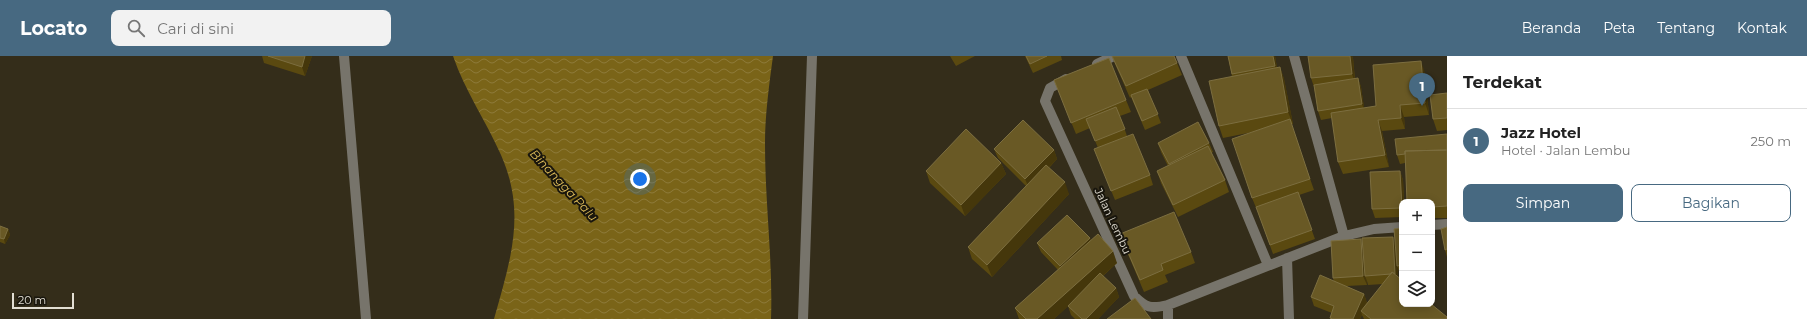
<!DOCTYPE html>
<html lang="id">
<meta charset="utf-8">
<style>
body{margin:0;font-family:Montserrat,sans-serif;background:#f2f2f2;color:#222}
.controls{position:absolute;right:12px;bottom:12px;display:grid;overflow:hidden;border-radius:8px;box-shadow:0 2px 10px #0003}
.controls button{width:36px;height:36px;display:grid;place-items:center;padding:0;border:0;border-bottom:1px solid #e0e0e0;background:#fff;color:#222;font:20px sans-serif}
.scale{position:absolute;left:12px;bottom:10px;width:62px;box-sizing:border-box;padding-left:4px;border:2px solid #e2ded3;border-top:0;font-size:11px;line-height:14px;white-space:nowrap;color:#e2ded3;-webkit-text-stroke:3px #19160d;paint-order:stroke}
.you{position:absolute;left:640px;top:123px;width:14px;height:14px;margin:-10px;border:3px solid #fff;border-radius:50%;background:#1a73e8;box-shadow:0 0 0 6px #1a73e833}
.badge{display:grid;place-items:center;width:26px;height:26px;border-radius:50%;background:#476981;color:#fff;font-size:13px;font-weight:700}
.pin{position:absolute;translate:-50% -33px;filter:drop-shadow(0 1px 2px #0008)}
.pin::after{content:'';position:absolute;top:21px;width:14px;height:12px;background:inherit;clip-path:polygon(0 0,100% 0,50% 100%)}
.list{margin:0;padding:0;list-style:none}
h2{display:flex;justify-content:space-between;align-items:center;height:52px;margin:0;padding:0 16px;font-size:17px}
h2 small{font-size:13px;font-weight:400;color:#767676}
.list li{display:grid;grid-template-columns:26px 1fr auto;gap:12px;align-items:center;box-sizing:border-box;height:64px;padding:0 16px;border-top:1px solid #e0e0e0}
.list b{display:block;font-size:15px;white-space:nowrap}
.list p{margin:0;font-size:13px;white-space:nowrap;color:#767676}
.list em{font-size:13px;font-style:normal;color:#767676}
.actions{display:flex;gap:8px;padding:12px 16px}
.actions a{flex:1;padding:9px 0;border:1px solid #476981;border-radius:8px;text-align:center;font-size:14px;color:#476981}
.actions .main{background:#476981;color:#fff}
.icon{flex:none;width:22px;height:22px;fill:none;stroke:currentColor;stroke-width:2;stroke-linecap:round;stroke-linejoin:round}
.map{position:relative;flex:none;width:1447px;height:263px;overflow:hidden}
header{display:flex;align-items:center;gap:24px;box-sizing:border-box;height:56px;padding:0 20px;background:#476981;color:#fff}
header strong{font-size:19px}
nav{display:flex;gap:22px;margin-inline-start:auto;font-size:14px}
.search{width:280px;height:36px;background:#f2f2f2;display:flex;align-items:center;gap:10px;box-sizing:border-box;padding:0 14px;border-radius:8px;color:#767676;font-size:15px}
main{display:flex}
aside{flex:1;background:#fff}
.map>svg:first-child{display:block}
.water{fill:url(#water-waves)}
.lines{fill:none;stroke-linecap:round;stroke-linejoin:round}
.minor{stroke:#77746b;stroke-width:10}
.wall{fill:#5a4910;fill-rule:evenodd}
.shaded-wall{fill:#45370b}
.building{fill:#695925;stroke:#7c6e40}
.labels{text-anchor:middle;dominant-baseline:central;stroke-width:4;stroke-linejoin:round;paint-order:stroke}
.street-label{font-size:11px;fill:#e2ded3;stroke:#19160d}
.water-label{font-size:12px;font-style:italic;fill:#dfbd5a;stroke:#19160d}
</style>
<header>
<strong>Locato</strong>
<div class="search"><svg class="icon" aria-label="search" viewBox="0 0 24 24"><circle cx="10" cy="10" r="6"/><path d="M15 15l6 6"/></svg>Cari di sini</div>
<nav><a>Beranda</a><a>Peta</a><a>Tentang</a><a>Kontak</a></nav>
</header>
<main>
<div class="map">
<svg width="1447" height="263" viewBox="0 0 1447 263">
<defs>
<pattern id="water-waves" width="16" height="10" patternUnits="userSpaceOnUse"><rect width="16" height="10" fill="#7a6418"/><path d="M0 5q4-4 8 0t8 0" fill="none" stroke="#8d7a39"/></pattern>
</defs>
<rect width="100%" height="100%" fill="#342d1a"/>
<path class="water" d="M453,0H773C769,30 765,59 765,88C765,147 773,205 771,263H494C510,205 527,158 501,99C486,65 465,35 453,0Z"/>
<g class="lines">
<path class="minor" d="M344,0L366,263
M1181,0L1268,209
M1294,0L1344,180
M1097,8L1114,0
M1066,23L1050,32L1045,45L1134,240C1146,252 1151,253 1168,249L1344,180L1374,173L1402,171
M1432,169L1447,168
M1287,202L1289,263
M1168,249V263
M803,263L812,0"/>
</g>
<path class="wall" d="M262,0H312L305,20L264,7Z
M950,0H975L956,10Z
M1025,0H1061L1062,4L1033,17Z
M1112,0L1177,7L1182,19L1148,34L1161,67L1145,74L1131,41L1130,42L1115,8Z
M1228,0H1275L1277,12L1280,11L1284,23L1293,68H1291L1314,134L1299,139L1315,183L1273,198L1257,153V154L1252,142L1253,76L1223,82L1219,70L1232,21Z
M1308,0H1352L1353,2L1355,23L1358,22L1361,31L1364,52L1376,50L1425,17L1429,59L1404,61L1405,73L1382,75L1389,111L1343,118L1338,106L1332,62L1321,64L1318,55L1314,31L1311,22Z
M1054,24L1126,44L1131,56L1120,60L1127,80L1150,119L1153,129L1115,144L1094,93L1098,92L1090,72L1076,78Z
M1447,37V74L1437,75L1433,63Z
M1447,78V162H1432V146L1405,107L1400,108L1397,99Z
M1158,87H1209L1213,96L1211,97L1225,124L1229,136L1178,161L1161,127L1157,115L1168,110L1161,96Z
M994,93L1054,94L1057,103L1049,112L1069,138L992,221L972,203L968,191L1026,130L998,102Z
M1001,107L1006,118L965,160L930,127L926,115Z
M1400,115L1403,124L1404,146H1402V161L1375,162L1372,153Z
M0,170L8,173L10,179L5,188L0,186Z
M1447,171V201L1445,194Z
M1402,172V219H1400L1398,212V221L1447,263H1364L1362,259L1360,263H1330V262L1332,257L1314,250L1311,241L1334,226L1333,222L1363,187L1395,188ZM1367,225L1368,229L1383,228L1367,247L1364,238L1346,230L1367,229Z
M1120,178L1191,196L1195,207L1165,219L1168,226L1144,236L1124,189Z
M1090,182L1091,185L1117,207L1103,220L1116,232L1119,241L1098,263H1075L1071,259L1068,250L1054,263H1019L1015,252L1058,214L1041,196L1037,187Z"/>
<path class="shaded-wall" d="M305,0H312L305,20L302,11Z
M1273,0H1275L1279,22L1275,10Z
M1350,0H1352L1353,2L1355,27L1352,18Z
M1421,5L1425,17L1429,59L1425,47Z
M1280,11L1284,23L1293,68L1288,56Z
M1358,22L1361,31L1365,57L1362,48Z
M1400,49L1404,61L1405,73L1401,62Z
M1378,64L1382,75L1389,111L1385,99Z
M1054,94L1057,103L1029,132L1025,123Z
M1001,107L1006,118L965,160L961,149Z
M1400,115L1403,124L1404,146H1402V151Z
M1065,126L1069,138L992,221L987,209Z
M8,173L10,179L5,188L4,183Z
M1393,181L1396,190L1397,210L1398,212V227L1395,218Z
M1090,182L1093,191L1063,219L1060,210Z
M1361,183L1365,192V220L1367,225V229L1363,220Z
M1113,195L1117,207L1054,263H1037Z
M1116,232L1119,241L1098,263H1086Z
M1364,238L1367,247L1361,255L1362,259L1360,263H1353Z"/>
<path class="building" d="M268,0H305L302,11Z
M1026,0H1047L1030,8Z
M1112,0H1174L1177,7L1126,30Z
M1228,0H1273L1275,10L1232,18Z
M1308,0H1350L1352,18L1311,22Z
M1109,2L1126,44L1071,67L1054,24Z
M1421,5L1425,47L1400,49L1401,62L1378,64L1385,99L1338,106L1331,57L1376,50L1373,9Z
M1280,11L1288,56L1219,70L1209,25Z
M1358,22L1362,48L1318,55L1314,29Z
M1147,33L1158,58L1142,65L1131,39Z
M1447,37V62L1433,63L1430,39Z
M1116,51L1125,73L1095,85L1086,63Z
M1290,63L1310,123L1252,142L1232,83Z
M1023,64L1054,94L1025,123L994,93Z
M1198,66L1209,87L1169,108L1158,87Z
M966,73L1001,107L961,149L926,115Z
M1133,78L1150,119L1111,135L1094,93Z
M1447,78V94L1405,95V98L1397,99L1395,83Z
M1208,90L1225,124L1173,149L1157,115Z
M1447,94V150L1432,151V146H1407L1405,95Z
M1046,109L1065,126L987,209L968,191Z
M1400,115L1402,152L1372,153L1370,116Z
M1298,136L1312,174L1270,189L1256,151Z
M1174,156L1191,196L1161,208L1163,214L1140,224L1120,178Z
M1067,159L1090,182L1060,210L1037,187Z
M0,170L8,173L4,183L0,182Z
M1447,171V193L1445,194L1441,173Z
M1402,172V209L1397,210L1394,173Z
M1098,178L1113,195L1037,263H1026L1015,252Z
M1393,181L1395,218L1392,216L1391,218L1365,220L1362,182Z
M1361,183L1363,220L1333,222L1331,185Z
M1392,216L1402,224V248H1431L1447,261V263H1371L1361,255Z
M1100,217L1116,232L1086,263H1082L1068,250Z
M1320,219L1364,238L1353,263H1333L1330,262L1334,250L1311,241Z
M1135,242L1151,263H1107Z"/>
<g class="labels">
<g class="street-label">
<text transform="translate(1113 165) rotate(65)">Jalan Lembu</text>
</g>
<g class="water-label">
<text transform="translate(564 129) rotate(47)">Binangga Palu</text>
</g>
</g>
</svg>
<div class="controls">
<button>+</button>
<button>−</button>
<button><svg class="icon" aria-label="layers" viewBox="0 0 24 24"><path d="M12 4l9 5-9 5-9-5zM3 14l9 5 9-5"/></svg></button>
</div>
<div class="scale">20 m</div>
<div class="you"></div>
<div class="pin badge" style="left:1422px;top:50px">1</div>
</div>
<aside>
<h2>Terdekat<small></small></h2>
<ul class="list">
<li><span class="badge">1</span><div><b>Jazz Hotel</b><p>Hotel · Jalan Lembu</p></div><em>250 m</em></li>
</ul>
<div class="actions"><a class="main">Simpan</a><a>Bagikan</a></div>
</aside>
</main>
